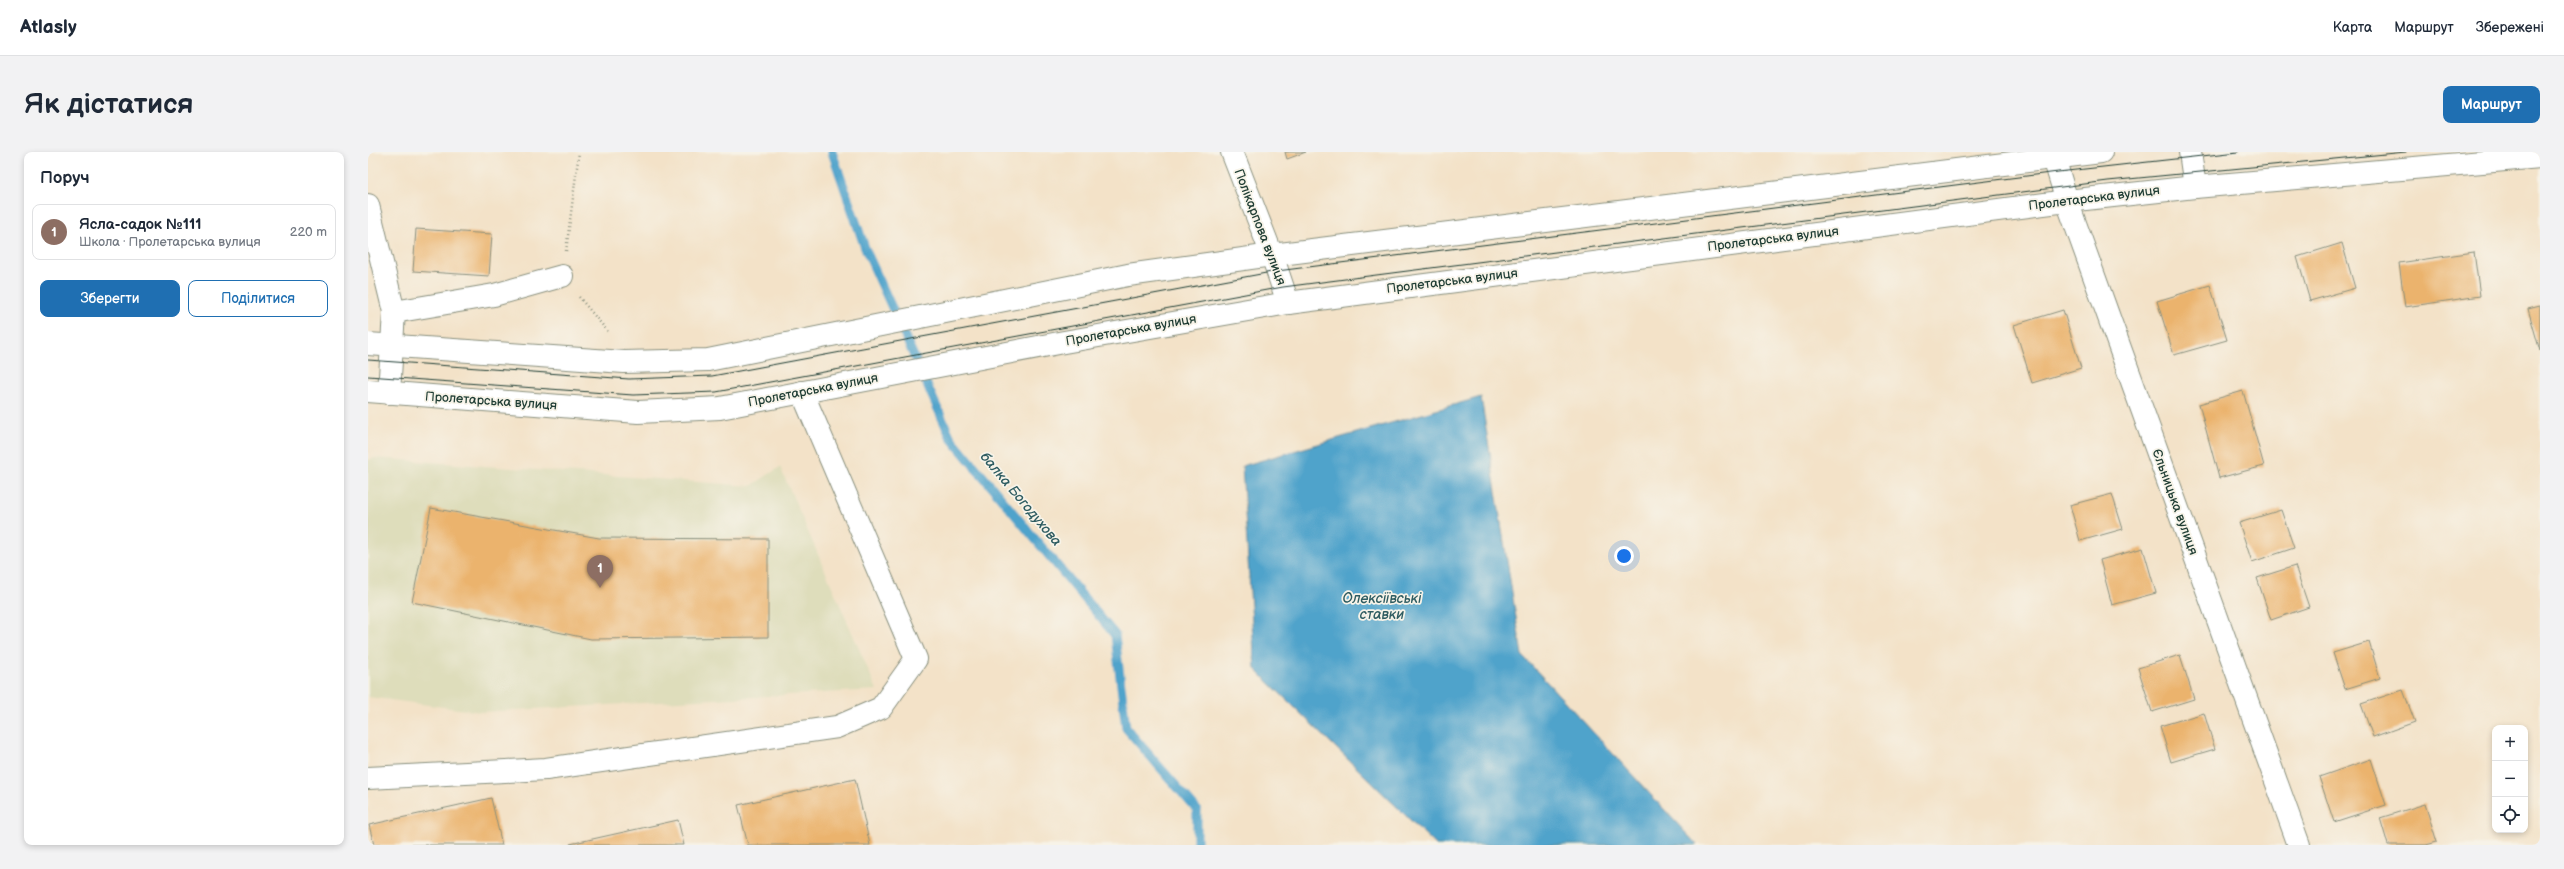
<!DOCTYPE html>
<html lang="uk">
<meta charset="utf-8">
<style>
body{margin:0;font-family:"Balsamiq Sans",sans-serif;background:#f2f2f3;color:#1f2937}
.controls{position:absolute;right:12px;bottom:12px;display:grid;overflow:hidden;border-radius:8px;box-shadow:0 2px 6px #0003}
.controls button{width:36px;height:36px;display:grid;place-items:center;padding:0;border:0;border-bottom:1px solid #e0e1e3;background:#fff;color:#1f2937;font:20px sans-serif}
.you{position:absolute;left:1256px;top:404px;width:14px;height:14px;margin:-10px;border:3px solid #fff;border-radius:50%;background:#1a73e8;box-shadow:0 0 0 6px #1a73e833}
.badge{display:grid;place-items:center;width:26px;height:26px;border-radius:50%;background:#1f6fb2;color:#fff;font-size:13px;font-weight:700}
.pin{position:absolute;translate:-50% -33px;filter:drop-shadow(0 1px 2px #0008)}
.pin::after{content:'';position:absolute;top:21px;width:14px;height:12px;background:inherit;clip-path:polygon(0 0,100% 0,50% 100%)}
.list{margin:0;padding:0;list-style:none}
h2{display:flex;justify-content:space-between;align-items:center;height:52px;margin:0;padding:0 16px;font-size:17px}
h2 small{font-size:13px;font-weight:400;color:#747a83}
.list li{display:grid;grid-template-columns:26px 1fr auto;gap:12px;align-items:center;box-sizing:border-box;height:56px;margin:0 8px 8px;padding:0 8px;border:1px solid #e0e1e3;border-radius:8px}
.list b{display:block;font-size:15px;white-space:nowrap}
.list p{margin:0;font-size:13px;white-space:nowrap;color:#747a83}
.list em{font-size:13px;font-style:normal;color:#747a83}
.actions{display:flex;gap:8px;padding:12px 16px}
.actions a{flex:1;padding:9px 0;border:1px solid #1f6fb2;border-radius:8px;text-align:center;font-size:14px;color:#1f6fb2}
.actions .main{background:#1f6fb2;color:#fff}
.icon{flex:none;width:22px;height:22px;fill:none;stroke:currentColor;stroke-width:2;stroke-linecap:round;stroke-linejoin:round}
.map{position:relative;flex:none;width:2172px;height:693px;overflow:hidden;border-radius:8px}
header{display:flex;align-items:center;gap:24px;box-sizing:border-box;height:56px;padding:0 20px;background:#fff;border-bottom:1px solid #e0e1e3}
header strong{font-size:19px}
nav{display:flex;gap:22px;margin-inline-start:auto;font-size:14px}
.intro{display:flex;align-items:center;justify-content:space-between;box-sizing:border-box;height:96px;padding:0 24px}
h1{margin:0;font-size:28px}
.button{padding:10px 18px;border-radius:8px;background:#1f6fb2;color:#fff;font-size:14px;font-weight:700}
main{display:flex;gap:24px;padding:0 24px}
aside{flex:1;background:#fff;border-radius:8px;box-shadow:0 2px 6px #0003}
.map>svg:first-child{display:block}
.built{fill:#deddbb}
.water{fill:#50a3cb;stroke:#387080}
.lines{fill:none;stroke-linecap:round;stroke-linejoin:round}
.stream{stroke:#50a3cb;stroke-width:9}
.building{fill:#ebb36d}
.minor-casing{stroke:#89907e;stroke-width:24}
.major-casing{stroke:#89907e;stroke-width:24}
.path{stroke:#89907e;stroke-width:2.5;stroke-dasharray:1 3;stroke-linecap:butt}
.minor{stroke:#fff;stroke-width:22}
.major{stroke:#fff;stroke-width:22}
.tram{stroke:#1f3d34;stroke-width:1}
.labels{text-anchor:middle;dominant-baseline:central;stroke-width:3.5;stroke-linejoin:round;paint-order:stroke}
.street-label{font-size:13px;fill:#1f3d34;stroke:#f7f3e8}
.water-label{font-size:14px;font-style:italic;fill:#2e5c61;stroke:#f7f3e8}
</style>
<header>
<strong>Atlasly</strong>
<nav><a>Карта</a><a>Маршрут</a><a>Збережені</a></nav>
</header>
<div class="intro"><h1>Як дістатися</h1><a class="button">Маршрут</a></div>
<main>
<aside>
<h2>Поруч<small></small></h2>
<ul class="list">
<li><span class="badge" style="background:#8d6e63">1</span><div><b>Ясла-садок №111</b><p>Школа · Пролетарська вулиця</p></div><em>220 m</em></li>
</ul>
<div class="actions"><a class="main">Зберегти</a><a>Поділитися</a></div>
</aside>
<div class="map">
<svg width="2172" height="693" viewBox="0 0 2172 693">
<rect width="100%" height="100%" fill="#f7f3e8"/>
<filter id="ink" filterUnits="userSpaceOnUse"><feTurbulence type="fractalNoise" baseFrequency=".025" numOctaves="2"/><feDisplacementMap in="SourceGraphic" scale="8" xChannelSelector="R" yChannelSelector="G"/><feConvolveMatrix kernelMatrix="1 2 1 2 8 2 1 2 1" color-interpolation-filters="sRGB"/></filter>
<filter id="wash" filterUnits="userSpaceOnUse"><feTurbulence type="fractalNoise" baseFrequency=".012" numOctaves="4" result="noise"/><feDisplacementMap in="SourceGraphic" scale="16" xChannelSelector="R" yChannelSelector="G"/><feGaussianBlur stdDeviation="0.9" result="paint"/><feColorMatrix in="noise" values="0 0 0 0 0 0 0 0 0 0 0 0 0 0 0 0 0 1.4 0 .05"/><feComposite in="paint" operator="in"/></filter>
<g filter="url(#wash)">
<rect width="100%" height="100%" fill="#f3e2c8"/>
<path class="built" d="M7,306L383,334L412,315L509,538L113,560L0,545V308Z"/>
<path class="water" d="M1113,245L1154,503L1329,693H1068L887,517L874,314Z"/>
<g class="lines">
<path class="stream" d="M464,0L497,96L583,286L747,483L758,576L829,658V693"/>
</g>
<g id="blocks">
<path class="building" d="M917,0H938L919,7Z
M48,77L124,82L121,124L45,119Z
M1974,91L1987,136L1942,149L1929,105Z
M2106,100L2112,144L2037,155L2031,111Z
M1842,133L1859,188L1806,203L1789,149Z
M2172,154V199L2160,157Z
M1695,158L1713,216L1664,231L1646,173Z
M1875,239L1896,314L1851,326L1831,252Z
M1744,342L1755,377L1712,389L1702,353Z
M63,356L231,386L400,387V485L223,487L44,450Z
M1913,358L1926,396L1884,410L1871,371Z
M1775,396L1788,441L1744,453L1732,408Z
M1927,414L1941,455L1903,468L1889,426Z
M2001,490L2012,526L1977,537L1965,501Z
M1812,503L1826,547L1784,560L1770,516Z
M2035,538L2047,570L2005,585L1993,552Z
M1836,561L1847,597L1803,610L1792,574Z
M2003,607L2018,653L1966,670L1951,625Z
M487,627L502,693H380L370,653Z
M123,646L134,693H6L1,673Z
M2057,652L2069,690L2058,693H2020L2012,666Z
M310,668L316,693H202V692Z"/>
</g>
</g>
<g filter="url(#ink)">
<use href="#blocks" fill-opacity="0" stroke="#89907e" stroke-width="1"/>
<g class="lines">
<g class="minor-casing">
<path id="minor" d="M864,0L904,103L920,151
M1822,0L1827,35
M1686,6L1699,49L1931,693
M0,53L26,160L21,241
M26,160L126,143L194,124
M0,626L178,617L469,575L513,556L548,507L434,240"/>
</g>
<g class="major-casing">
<path id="major" d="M0,192L256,210L340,208L760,123L904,103L1733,0
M0,239L270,260L352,256L696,190L920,151L1699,49L1827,35L2172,5"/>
</g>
<path class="path" d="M198,99L211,0
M211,145L241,181"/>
<use href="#minor" class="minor"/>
<use href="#major" class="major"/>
<path class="tram" d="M0,208L261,227L344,224L909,119L1690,20L1870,0
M0,224L265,243L348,240L915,135L1740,29L2038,0"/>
</g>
</g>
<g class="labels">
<g class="street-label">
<text transform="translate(1726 46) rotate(-7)">Пролетарська вулиця</text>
<text transform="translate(892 75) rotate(69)">Полікарпова вулиця</text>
<text transform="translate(1405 87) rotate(-7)">Пролетарська вулиця</text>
<text transform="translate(1084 129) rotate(-7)">Пролетарська вулиця</text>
<text transform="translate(763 178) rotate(-10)">Пролетарська вулиця</text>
<text transform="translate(445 238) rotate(-11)">Пролетарська вулиця</text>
<text transform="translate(123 249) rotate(4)">Пролетарська вулиця</text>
<text transform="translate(1807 350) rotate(70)">Єльницька вулиця</text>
</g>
<g class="water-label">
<text transform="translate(653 347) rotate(50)">балка Богодухова</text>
<text x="1014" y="446">Олексіївські<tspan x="1014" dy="16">ставки</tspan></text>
</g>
</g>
</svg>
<div class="controls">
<button>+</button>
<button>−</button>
<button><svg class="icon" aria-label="locate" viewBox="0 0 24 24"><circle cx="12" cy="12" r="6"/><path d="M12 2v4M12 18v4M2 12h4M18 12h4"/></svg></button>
</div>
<div class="you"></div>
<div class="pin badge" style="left:232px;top:436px;background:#8d6e63">1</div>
</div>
</main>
